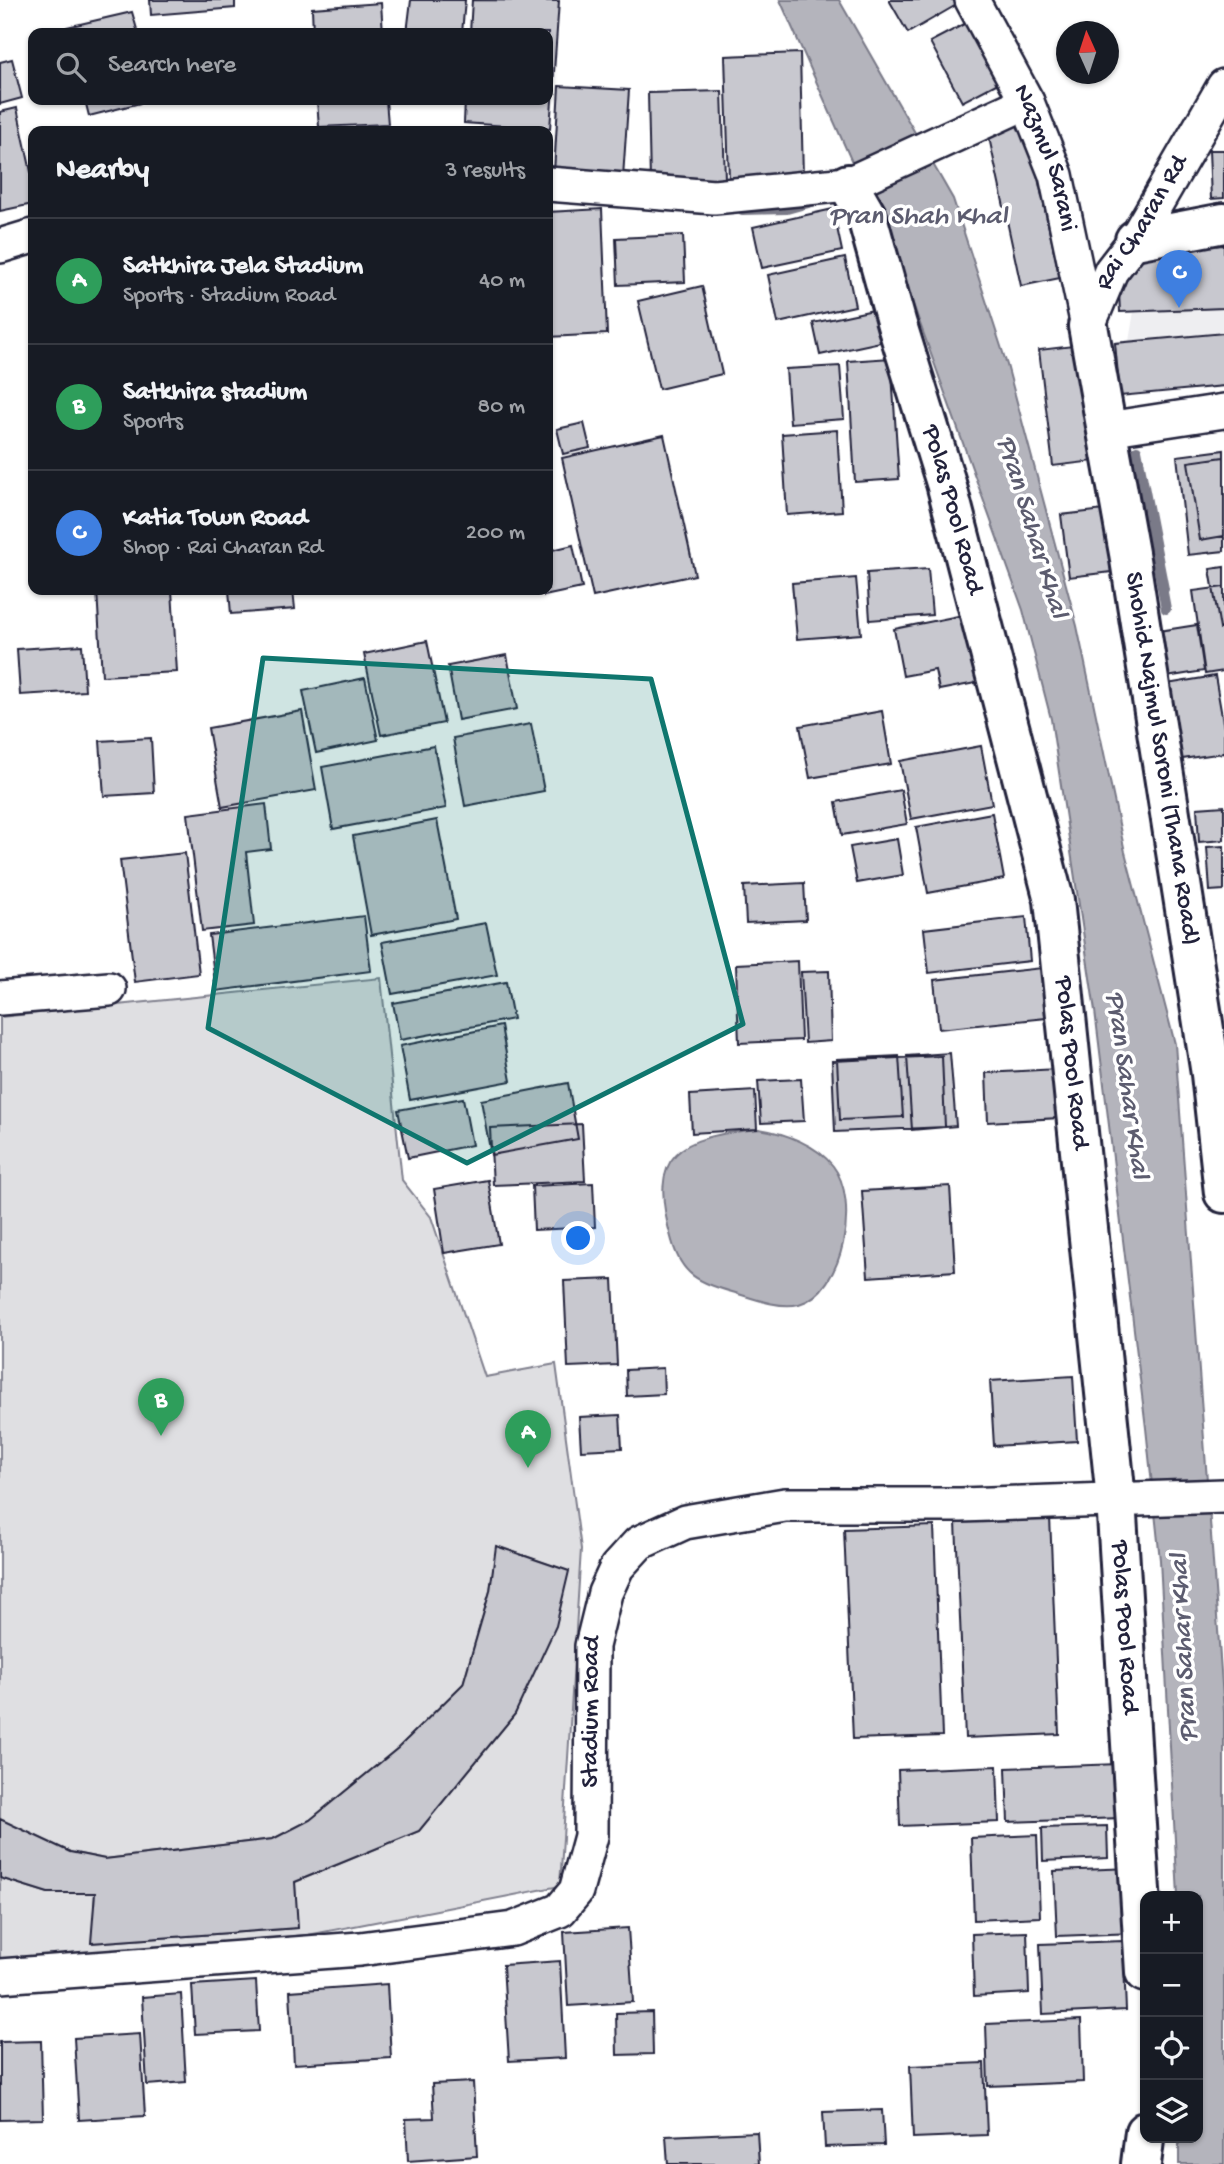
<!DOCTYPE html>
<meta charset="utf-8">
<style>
body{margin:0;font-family:"Gochi Hand",sans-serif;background:#242831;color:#f1f3f6}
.controls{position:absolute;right:21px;bottom:21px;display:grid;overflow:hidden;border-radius:14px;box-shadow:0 2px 5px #0004}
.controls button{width:63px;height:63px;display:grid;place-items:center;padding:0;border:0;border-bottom:2px solid #363941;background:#171b24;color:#f1f3f6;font:35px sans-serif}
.compass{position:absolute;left:1056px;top:21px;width:63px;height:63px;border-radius:50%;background:#171b24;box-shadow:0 2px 5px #0004;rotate:357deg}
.you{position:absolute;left:579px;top:1239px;width:24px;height:24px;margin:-18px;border:5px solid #fff;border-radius:50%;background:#1a73e8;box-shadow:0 0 0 10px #1a73e833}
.badge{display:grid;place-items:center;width:46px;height:46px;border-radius:50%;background:#d93025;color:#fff;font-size:23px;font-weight:700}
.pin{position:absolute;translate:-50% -58px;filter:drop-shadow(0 2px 4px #0008)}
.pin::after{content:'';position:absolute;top:37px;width:24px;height:21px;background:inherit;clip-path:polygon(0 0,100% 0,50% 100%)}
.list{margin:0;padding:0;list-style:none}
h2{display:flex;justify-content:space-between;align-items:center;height:91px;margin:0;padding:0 28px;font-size:30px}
h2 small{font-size:23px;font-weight:400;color:#9ea1a6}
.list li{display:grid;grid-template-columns:46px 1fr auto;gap:21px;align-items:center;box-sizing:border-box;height:126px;padding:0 28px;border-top:2px solid #363941}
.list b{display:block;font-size:26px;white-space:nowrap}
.list p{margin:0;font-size:23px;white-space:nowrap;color:#9ea1a6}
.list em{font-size:23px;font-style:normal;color:#9ea1a6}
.icon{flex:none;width:38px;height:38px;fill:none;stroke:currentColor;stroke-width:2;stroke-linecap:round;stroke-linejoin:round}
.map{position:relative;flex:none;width:1224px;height:2164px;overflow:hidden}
.search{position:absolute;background:#171b24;box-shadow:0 2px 5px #0004;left:28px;top:28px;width:525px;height:77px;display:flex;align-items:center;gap:18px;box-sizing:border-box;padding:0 24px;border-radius:14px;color:#9ea1a6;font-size:26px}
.panel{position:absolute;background:#171b24;box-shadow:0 2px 5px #0004;left:28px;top:126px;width:525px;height:469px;border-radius:14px}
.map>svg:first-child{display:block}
.built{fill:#eeeef1}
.green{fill:#dfdfe2;stroke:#80808e;stroke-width:2}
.water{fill:#b4b4bc;stroke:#7a7a88;stroke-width:2}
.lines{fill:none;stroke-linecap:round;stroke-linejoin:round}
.stream{stroke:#7a7a88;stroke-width:10}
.building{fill:#c8c8cf;stroke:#22223b;stroke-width:2}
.street-casing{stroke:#22223b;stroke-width:38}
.secondary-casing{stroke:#22223b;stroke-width:44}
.street{stroke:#fff;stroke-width:33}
.secondary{stroke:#fff;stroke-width:38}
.marked{fill:#0f766e;fill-opacity:0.2;stroke:#0f766e;stroke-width:5;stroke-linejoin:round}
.labels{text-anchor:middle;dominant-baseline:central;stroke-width:7;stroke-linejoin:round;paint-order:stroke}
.street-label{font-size:26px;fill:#22223b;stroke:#fff}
.water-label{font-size:28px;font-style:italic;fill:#5c5c6f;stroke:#fff}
</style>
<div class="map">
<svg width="1224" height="2164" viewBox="0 0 1224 2164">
<rect width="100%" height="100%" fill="#fff"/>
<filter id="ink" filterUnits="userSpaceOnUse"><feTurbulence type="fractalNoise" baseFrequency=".0143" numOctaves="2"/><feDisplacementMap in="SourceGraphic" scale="14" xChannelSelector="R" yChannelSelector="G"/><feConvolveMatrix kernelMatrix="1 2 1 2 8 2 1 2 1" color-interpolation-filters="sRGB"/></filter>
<g filter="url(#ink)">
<path class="built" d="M1224,243V367L1120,396L1144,250Z"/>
<path class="green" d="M381,978L402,1180L431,1217L485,1377L556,1364L581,1549L560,1886L308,1935L0,1961V1878L48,1893H95L92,1943L297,1928L295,1882L419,1831L515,1714L568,1571L497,1546L490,1591L463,1684L398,1748L310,1820L273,1839L105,1859L70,1852L0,1819V1017Z"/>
<path class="water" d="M780,0H839L953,199L1007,365L1077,626L1125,852L1175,1044L1224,1712V2164H1179V2138H1198V1896H1178L1160,1560L1146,1428L1095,1011L1051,719L1023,610L904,279Z
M759,1129C785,1133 817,1145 833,1166C860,1200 844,1292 799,1304C779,1309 752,1298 732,1292C699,1282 682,1276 672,1241C646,1152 679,1137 759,1129Z"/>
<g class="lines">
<path class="stream" d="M742,210L787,209L812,202
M1164,589L1137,450L1166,609"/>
</g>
<path class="building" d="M150,0H235V8L151,15Z
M411,0H465L462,33H407Z
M472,0L559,1L550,129L464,123L465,100H548V33H470Z
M889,0H955L958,4L908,33Z
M381,3L383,33H313L312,8Z
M132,12L138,33H68L67,27Z
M968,22L1000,82L962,102L930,42Z
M800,53L803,177L729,179L725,56Z
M12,59L22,98L0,104V62Z
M559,86L629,90L623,177L554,173Z
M722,91L725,179L650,181L648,93Z
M85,100H152L89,116Z
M317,100H386L388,124L319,127Z
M17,108L33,181V204L0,211V112Z
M1025,119L1060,278L1021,286L987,128Z
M1209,150H1224V198L1211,199Z
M602,209L607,334L548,337V212Z
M833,209L842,251L762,268L753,227Z
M683,235L685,282L618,285L616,238Z
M1224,245V308L1120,312L1117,251Z
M845,258L855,306L778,323L768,275Z
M702,286L722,374L659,389L638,301Z
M878,309L885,341L820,355L813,323Z
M1224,333V386L1120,396L1115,343Z
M1081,345L1095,461L1053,466L1039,350Z
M891,358L899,479L855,482L848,361Z
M840,366L844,419L790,423L786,369Z
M584,423L590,448L563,454L557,429Z
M837,430L842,511L787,515L782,434Z
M664,435L695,575L593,597L562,458Z
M1224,450V551L1188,555L1177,456Z
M1224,457V536L1200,540L1188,462Z
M1104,510L1111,572L1069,577L1061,515Z
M573,545L582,588L544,596L543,590H548V551Z
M1224,567V628L1220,629L1210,569Z
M928,569L932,615L870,620L867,573Z
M856,578L861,634L797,639L792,583Z
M1224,587V671L1205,674L1193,591Z
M97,590H172L177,672L102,676Z
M229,590H293L295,609L231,614Z
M978,612L991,680L939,690L935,670L903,676L894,629Z
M1197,625L1204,671L1160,678L1152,632Z
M427,641L444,723L381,735L364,654Z
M82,645L85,691L20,695L17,649Z
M507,655L517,709L458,720L448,666Z
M1215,676L1224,728V753L1175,760L1161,685Z
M365,678L378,740L316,753L303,691Z
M302,711L316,790L222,807L208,728Z
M882,711L891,764L810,778L800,726Z
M531,724L544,791L465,806L453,738Z
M151,738L154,793L104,796L100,741Z
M434,746L446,808L333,829L322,767Z
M981,746L992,804L911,819L900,761Z
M901,790L907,824L842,835L836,802Z
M266,804L271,849L246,852L254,925L202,931L188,814Z
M1224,806V840L1199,842L1197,808Z
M992,813L1004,879L928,893L916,827Z
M437,820L456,919L371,935L353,836Z
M897,839L903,875L857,883L850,847Z
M1224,846V890L1210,891L1207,847Z
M185,853L199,974L135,982L120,860Z
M804,883L806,920L746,923L744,886Z
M364,916L371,971L216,991L209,935Z
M1026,917L1030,961L929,973L924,929Z
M486,923L497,975L392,994L382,942Z
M798,961L801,1040L739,1043L736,964Z
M1042,968L1046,1018L939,1029L934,980Z
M829,971L831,1041L805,1043L801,972Z
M506,982L513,1019L400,1040L393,1003Z
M501,1026L511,1081L410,1100L400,1046Z
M950,1053L956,1126L912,1130L907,1056Z
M899,1056L903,1117L840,1120L837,1059Z
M942,1056L945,1127L835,1132L832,1061Z
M1075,1068L1077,1117L988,1122L986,1073Z
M801,1079L804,1121L761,1123L758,1081Z
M568,1083L578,1139L491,1155L481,1100Z
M755,1091L757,1129L692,1133L690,1095Z
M463,1098L472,1145L408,1158L398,1110Z
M582,1124L585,1181L493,1185L490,1128Z
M488,1180L499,1244L444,1253L434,1189Z
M593,1183L595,1227L534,1230L532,1186Z
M950,1186L955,1271L868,1277L862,1191Z
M613,1279L617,1365L568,1367L564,1281Z
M663,1368L664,1394L627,1396L626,1370Z
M1073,1376L1077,1441L994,1446L990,1381Z
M620,1415L622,1448L581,1450L579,1417Z
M1050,1517L1059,1734L965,1738L956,1522Z
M934,1526L942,1736L853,1739L844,1529Z
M496,1546L569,1571L556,1626L515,1714L419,1831L295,1882L298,1928L91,1943L95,1893H48L0,1878V1819L70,1852L105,1859L273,1839L310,1820L398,1748L463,1684L490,1591Z
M1119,1764L1121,1818L1008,1822L1006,1768Z
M997,1766L999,1822L900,1826L898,1770Z
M1107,1826L1108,1858L1043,1861L1042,1828Z
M1037,1835L1040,1917L974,1920L971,1838Z
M1132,1868L1135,1933L1057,1936L1054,1871Z
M628,1928L633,2002L568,2006L564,1932Z
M1027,1932L1029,1993L974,1996L972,1934Z
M1123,1941L1126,2010L1043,2014L1040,1944Z
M560,1961L565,2058L509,2061L503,1965Z
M256,1981L259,2031L195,2034L192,1985Z
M387,1984L391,2058L294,2064L290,1991Z
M181,1994L186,2082L147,2085L142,1997Z
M652,2012L653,2054L617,2055L616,2013Z
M1081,2020L1083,2082L988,2086L986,2024Z
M140,2034L145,2116L79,2120L74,2038Z
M41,2041L43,2119L0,2120V2042Z
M984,2063L987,2135L913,2138L910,2066Z
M473,2082L477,2156L408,2161L406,2119L434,2118L432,2084Z
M882,2110L884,2145L825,2147L823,2112Z
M757,2132L759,2164H668L666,2136Z"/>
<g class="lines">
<g class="street-casing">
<g id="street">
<path id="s1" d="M972,0L1027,102L1056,175L1088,326"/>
<path d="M548,184L714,197L848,184L1027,102"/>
<path d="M0,246L33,236"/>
<path id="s2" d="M1088,326L1111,271L1135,240L1224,86"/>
<path d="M1107,429L1224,411"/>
<path d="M0,998L109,989"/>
<path id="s3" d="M0,1976L360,1949L513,1929L560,1910L576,1891L591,1836L592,1646L605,1593L617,1567L639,1543L685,1522L785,1505H961L1224,1496"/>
</g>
</g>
<g class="secondary-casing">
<g id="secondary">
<path id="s4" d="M848,184L867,217L897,325L946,483L1054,900L1116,1499L1145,1972"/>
<path d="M1135,240L1224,223"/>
<path id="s5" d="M1088,326L1129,553L1211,1074L1224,1193"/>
<path d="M1141,2164L1145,2132"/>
</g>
</g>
<use href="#street" class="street"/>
<use href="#secondary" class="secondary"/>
</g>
</g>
<path class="marked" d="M263,658L651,679L743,1024L467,1163L208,1028Z"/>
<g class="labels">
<g class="street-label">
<text stroke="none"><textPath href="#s1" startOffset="175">Nazmul Sarani</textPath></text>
<text stroke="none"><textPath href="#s2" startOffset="117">Rai Charan Rd</textPath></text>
<text stroke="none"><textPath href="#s4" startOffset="343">Polas Pool Road</textPath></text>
<text stroke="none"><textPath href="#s5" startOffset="439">Shohid Najmul Soroni (Thana Road)</textPath></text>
<text stroke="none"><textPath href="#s4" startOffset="910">Polas Pool Road</textPath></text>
<text stroke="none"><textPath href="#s4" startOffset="1477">Polas Pool Road</textPath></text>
<text stroke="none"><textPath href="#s3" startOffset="772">Stadium Road</textPath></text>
</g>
<g class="water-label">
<text x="918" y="217">Pran Shah Khal</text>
<text transform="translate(1031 527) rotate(73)">Pran Sahar Khal</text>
<text transform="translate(1126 1085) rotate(82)">Pran Sahar Khal</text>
<text transform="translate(1185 1648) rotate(-93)">Pran Sahar Khal</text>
</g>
</g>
</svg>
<div class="controls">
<button>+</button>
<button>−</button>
<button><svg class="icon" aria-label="locate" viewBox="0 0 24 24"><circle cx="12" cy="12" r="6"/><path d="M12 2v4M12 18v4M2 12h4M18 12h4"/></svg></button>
<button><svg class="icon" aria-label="layers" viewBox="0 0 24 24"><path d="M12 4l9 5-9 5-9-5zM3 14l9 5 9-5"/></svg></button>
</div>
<svg class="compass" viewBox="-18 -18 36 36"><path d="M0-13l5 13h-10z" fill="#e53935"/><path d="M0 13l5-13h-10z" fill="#9ea1a6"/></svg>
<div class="you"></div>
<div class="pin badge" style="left:528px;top:1468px;background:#2e9e5b">A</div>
<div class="pin badge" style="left:161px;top:1436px;background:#2e9e5b">B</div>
<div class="pin badge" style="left:1179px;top:308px;background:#3f7fe0">C</div>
<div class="search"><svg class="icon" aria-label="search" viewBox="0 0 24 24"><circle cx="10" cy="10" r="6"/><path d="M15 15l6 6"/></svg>Search here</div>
<section class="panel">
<h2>Nearby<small>3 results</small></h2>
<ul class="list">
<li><span class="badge" style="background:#2e9e5b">A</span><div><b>Satkhira Jela Stadium</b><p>Sports · Stadium Road</p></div><em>40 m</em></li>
<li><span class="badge" style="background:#2e9e5b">B</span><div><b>Satkhira stadium</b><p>Sports</p></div><em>80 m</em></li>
<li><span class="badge" style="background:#3f7fe0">C</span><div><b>Katia Town Road</b><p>Shop · Rai Charan Rd</p></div><em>200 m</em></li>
</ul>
</section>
</div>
